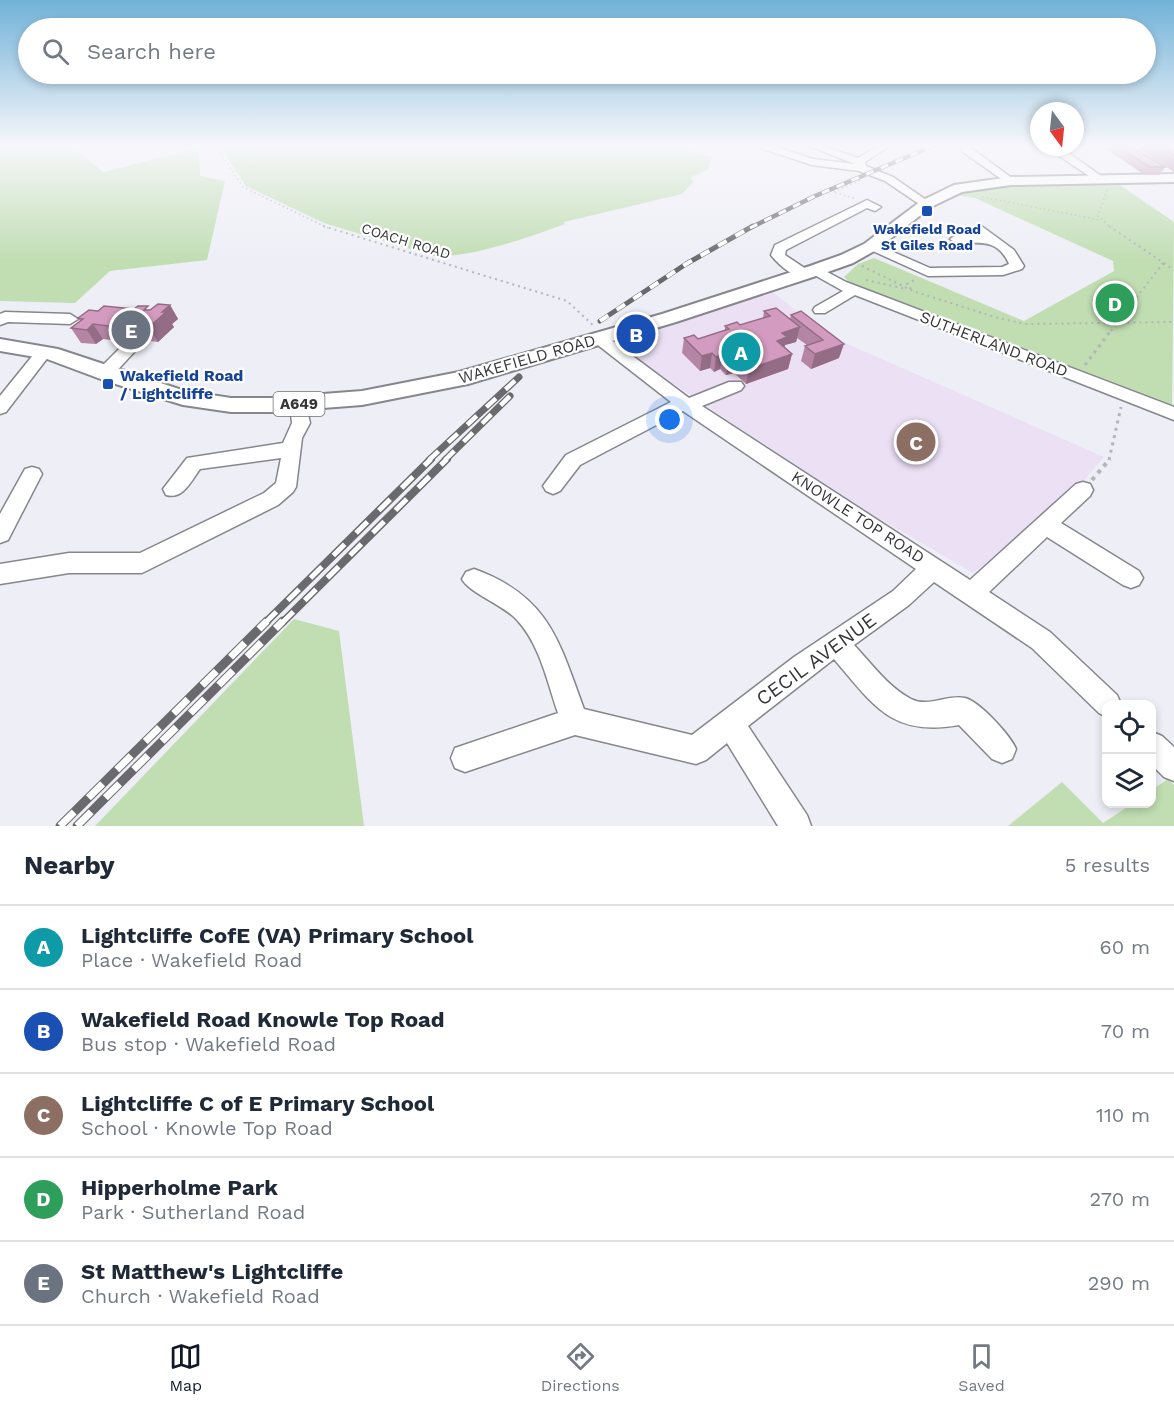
<!DOCTYPE html>
<meta charset="utf-8">
<style>
body{margin:0;font-family:"Work Sans",sans-serif;background:#f2f2f3;color:#1f2937}
.controls{position:absolute;right:18px;bottom:18px;display:grid;overflow:hidden;border-radius:12px;box-shadow:0 3px 9px #0003}
.controls button{width:54px;height:54px;display:grid;place-items:center;padding:0;border:0;border-bottom:2px solid #e0e1e3;background:#fff;color:#1f2937;font:30px sans-serif}
.compass{position:absolute;left:1030px;top:102px;width:54px;height:54px;border-radius:50%;background:#fff;box-shadow:0 3px 9px #0003;rotate:165deg}
.you{position:absolute;left:670px;top:420px;width:21px;height:21px;margin:-15px;border:4px solid #fff;border-radius:50%;background:#1a73e8;box-shadow:0 0 0 9px #1a73e833}
.badge{display:grid;place-items:center;width:39px;height:39px;border-radius:50%;background:#111827;color:#fff;font-size:20px;font-weight:700}
.pin{position:absolute;translate:-50% -50%;border:3px solid #fff;box-shadow:0 2px 6px #0006}
.list{margin:0;padding:0;list-style:none}
h2{display:flex;justify-content:space-between;align-items:center;height:78px;margin:0;padding:0 24px;font-size:26px}
h2 small{font-size:20px;font-weight:400;color:#747a83}
.list li{display:grid;grid-template-columns:39px 1fr auto;gap:18px;align-items:center;box-sizing:border-box;height:84px;padding:0 24px;border-top:2px solid #e0e1e3}
.list b{display:block;font-size:22px;white-space:nowrap}
.list p{margin:0;font-size:20px;white-space:nowrap;color:#747a83}
.list em{font-size:20px;font-style:normal;color:#747a83}
.icon{flex:none;width:33px;height:33px;fill:none;stroke:currentColor;stroke-width:2;stroke-linecap:round;stroke-linejoin:round}
.map{position:relative;flex:none;width:1174px;height:826px;overflow:hidden}
.search{position:absolute;background:#fff;box-shadow:0 3px 9px #0003;left:18px;right:18px;top:18px;height:66px;display:flex;align-items:center;gap:15px;box-sizing:border-box;padding:0 21px;border-radius:33px;color:#747a83;font-size:22px}
.sheet{height:498px;background:#fff}
nav{display:flex;justify-content:space-around;align-items:center;box-sizing:border-box;height:84px;border-top:2px solid #e0e1e3;background:#fff;font-size:16px;color:#747a83}
nav a{display:grid;justify-items:center;gap:3px}
nav .on{color:#111827}
.map>svg:first-child{display:block}
.education{fill:#ece0f4}
.green{fill:#c1deb3}
.lines{fill:none;stroke-linecap:round;stroke-linejoin:round}
.minor-casing{stroke:#86868d;stroke-width:3}
.major-casing{stroke:#86868d;stroke-width:4}
.path-far3{stroke:#b4b4bb;stroke-width:1.5;stroke-dasharray:1.5 3;stroke-linecap:butt}
.path-far2{stroke:#b4b4bb;stroke-width:2;stroke-dasharray:2 4;stroke-linecap:butt}
.path-far1{stroke:#b4b4bb;stroke-width:3;stroke-dasharray:3 4.5;stroke-linecap:butt}
.path{stroke:#b4b4bb;stroke-width:4;stroke-dasharray:4 5;stroke-linecap:butt}
.minor{fill:#fff;fill-rule:evenodd}
.major{fill:#fff;fill-rule:evenodd}
.rail-far4-casing{stroke:#6a6a6e;stroke-width:4.5}
.rail-far3-casing{stroke:#6a6a6e;stroke-width:5}
.rail-far2-casing{stroke:#6a6a6e;stroke-width:7}
.rail-far1-casing{stroke:#6a6a6e;stroke-width:8}
.rail-casing{stroke:#6a6a6e;stroke-width:9}
.rail-far4{stroke:#fff;stroke-width:3;stroke-dasharray:8;stroke-linecap:butt}
.rail-far3{stroke:#fff;stroke-width:4;stroke-dasharray:10;stroke-linecap:butt}
.rail-far2{stroke:#fff;stroke-width:4.5;stroke-dasharray:13;stroke-linecap:butt}
.rail-far1{stroke:#fff;stroke-width:5;stroke-dasharray:16;stroke-linecap:butt}
.rail{stroke:#fff;stroke-width:7;stroke-dasharray:20;stroke-linecap:butt}
.wall{fill:#b585a5}
.shaded-wall{fill:#946c86}
.building{fill:#d39bc0;stroke:#946c86;stroke-width:1.5}
.transit-dot{fill:#1a4fb4;stroke:#fff;stroke-width:2}
.labels{text-anchor:middle;dominant-baseline:central;stroke-width:4.5;stroke-linejoin:round;paint-order:stroke}
.far-transit-label{font-size:14px;font-weight:bold;fill:#164399;stroke:#fff}
.far-street-label{font-size:14px;fill:#363639;stroke:#fff}
.shield{fill:#fff;stroke:#727274;stroke-width:1.5}
.shield-label{font-size:15px;font-weight:bold;fill:#363639}
.street-label{font-size:16px;fill:#363639;stroke:#fff}
.transit-label{font-size:16px;font-weight:bold;fill:#164399;stroke:#fff;text-anchor:start}
.near-street-label{font-size:20px;fill:#363639;stroke:#fff}
</style>
<div class="map">
<svg width="1174" height="826" viewBox="0 0 1174 826">
<rect width="100%" height="100%" fill="#eeeef6"/>
<path class="education" d="M770,290L827,335L1104,457L1067,499L973,573L870,513L739,428L619,347L617,339Z"/>
<path class="green" d="M0,145H62L74,147L103,172L199,148L200,176L225,181L207,260L110,271L75,303L0,301Z
M219,145H695L693,150L712,157L708,170L691,177L693,182L682,194L564,222L565,224C529,237 471,258 433,256L324,223L246,186Z
M1114,181L1174,222L1172,408L853,286L844,277L858,264L874,258L1024,321L1114,271L1113,261L975,198L956,195L1002,186Z
M294,619L339,631L364,826H95Z
M1168,779L1174,785V826H1008L1062,782L1103,823L1132,804H1152V790Z"/>
<g class="lines">
<g class="minor-casing">
<path id="minor" d="M763,145H771L813,159L855,164L807,145H820L858,158L880,145H891L865,162L866,166L893,177L932,204L930,206H922L885,181L859,171L812,165L763,149Z
M960,145H970L971,148L1016,181L1015,183H1007L963,152Z
M1052,147H1060L1104,178L1103,180H1095L1052,151Z
M867,200L881,207L875,211L867,208L786,250L785,255L809,271L811,274L809,277C795,280 779,265 771,255L775,245Z
M980,225L1014,250L1024,266L1022,269L1003,275L928,276L864,247L870,243L875,244L930,268L1002,267L1009,264C994,229 963,251 950,239L956,235L978,234L974,229Z
M816,266L846,282L1174,407V420L855,295L825,313H815L813,310L815,307L843,291L811,273L809,270L811,267Z
M5,312L70,314L78,319L70,324L8,322L0,325V314Z
M600,334L606,336L689,398L729,382H741L744,386L741,390L702,406L970,580L1076,484L1083,482L1090,484L1093,490L1090,496L1061,523L1139,571L1143,578L1139,585L1131,588L1123,585L1047,537L989,592L1050,632L1117,695L1121,704H1106V717L1099,713L1032,648L934,582L909,605L854,645C871,663 888,687 911,699C929,708 947,694 965,698C979,701 1011,736 1016,749L1012,759L1002,763L992,759L959,725C892,737 874,706 834,659L748,726L807,815L811,826H778L727,743L706,760L696,764L575,735L465,772L455,768L451,758L455,748L558,713C547,681 540,645 517,620C504,605 469,593 462,579L466,572L474,569C549,596 559,641 584,709L692,735L794,657L893,591L916,569L683,411L580,465L560,491L553,494L546,491L543,486L566,455L671,402L594,342L592,339L594,336Z
M131,341L137,343L139,346L137,349L111,377H99L97,373L99,369L125,343Z
M44,347L52,352L6,412L0,414V396L38,349Z
M299,398L305,400L310,423L302,438L296,487L293,492L278,505L142,573H69L0,584V564L69,553H140L264,493L276,483L281,458L200,469C191,481 183,500 166,495L163,489L187,458L283,443L292,423L290,404L293,400Z
M32,467L39,469L42,474L8,540L0,543V514L25,469Z
M1152,732L1162,736L1174,747V781L1164,777L1152,765Z"/>
</g>
<g class="major-casing">
<path id="major" d="M1174,174V182L1011,185L962,192L931,207L876,250L853,263L822,274L676,322L468,384L362,405L271,412H231L183,405L106,381L47,359L0,351V339L58,349L185,391L231,398H271L362,391L459,372L662,314L810,266L841,255L864,244L921,201L954,185L1011,177Z"/>
</g>
<path class="path-far3" d="M215,145L243,187L328,228
M1107,190L1098,216L1111,228
M982,197L1100,220
M854,198L833,192L861,180"/>
<path class="path-far2" d="M323,226L567,301L595,327
M1109,226L1174,270
M862,266L913,291L998,318L1026,324L1174,322
M866,280L906,289
M911,289L907,284L916,279
M1111,331L1163,263"/>
<path class="path-far1" d="M1085,365L1112,329
M1109,460L1121,407"/>
<path class="path" d="M1092,480L1110,459"/>
<use href="#minor" class="minor"/>
<use href="#major" class="major"/>
<g class="rail-far4-casing">
<path id="rail-far4" d="M750,228L815,196L935,145"/>
</g>
<g class="rail-far3-casing">
<path id="rail-far3" d="M600,321L686,264L753,226"/>
</g>
<g class="rail-far2-casing">
<path id="rail-far2" d="M429,460L519,377
M445,460L510,396"/>
</g>
<g class="rail-far1-casing">
<path id="rail-far1" d="M265,623L431,459
M282,623L447,459"/>
</g>
<g class="rail-casing">
<path id="rail" d="M60,826L267,621
M77,826L283,621"/>
</g>
<use href="#rail-far4" class="rail-far4"/>
<use href="#rail-far3" class="rail-far3"/>
<use href="#rail-far2" class="rail-far2"/>
<use href="#rail-far1" class="rail-far1"/>
<use href="#rail" class="rail"/>
</g>
<path class="wall" d="M1100,145H1129L1165,167L1160,175H1145Z
M1133,145H1171L1174,146V172Z
M170,305L178,319L172,324L174,327L158,342L144,340L140,344L103,339L96,344L81,343L71,328L80,321L78,318L98,311L150,310Z
M764,311L790,319L791,315L801,311L839,358L811,369L801,361L805,346L807,345L797,338L796,342L785,345V347L792,354L788,369L746,384L734,373L726,375L720,369L714,372L710,368L700,371L682,353L684,338L698,339L725,331V326L740,325L763,318Z"/>
<path class="shaded-wall" d="M170,305L178,319L172,324L174,327L158,342L149,327L162,312Z
M93,324L103,339L96,344L87,330Z
M136,326L144,340L140,344L132,329Z
M800,327L796,342L785,345L783,352L777,341L782,333Z
M844,344L839,358L811,369L815,354Z
M712,353L710,368L700,371L702,356Z
M723,354L720,369L714,372L716,357Z
M792,354L788,369L746,384L749,369Z
M737,358L734,373L726,375L729,360Z"/>
<path class="building" d="M1116,145H1129L1165,167H1150Z
M1158,145H1171L1174,146V155Z
M158,304L170,305L162,312H166L149,327L136,326L132,329L93,324L87,330L71,328L83,319L78,318L89,310L98,311L104,306L134,309L138,306H148L144,310H150Z
M776,308L800,327L782,333L787,337L777,341L792,354L749,369L737,358L729,360L723,354L716,357L712,353L702,356L684,338L694,335L698,339L729,329L725,326L737,322L740,325L770,316L764,311Z
M801,311L844,344L815,354L805,346L823,340L791,315Z"/>
<linearGradient id="sky" x2="0" y2="1"><stop stop-color="#71b2d8"/><stop offset="0.56" stop-color="#f7f7fb"/><stop offset="1" stop-color="#f7f7fb" stop-opacity="0"/></linearGradient>
<rect width="1174" height="260" fill="url(#sky)"/>
<g class="transit-dot">
<rect x="921" y="205" width="12" height="12" rx="3"/>
<rect x="102" y="378" width="12" height="12" rx="3"/>
</g>
<g class="labels">
<g class="far-transit-label">
<text x="927" y="229">Wakefield Road<tspan x="927" dy="16">St Giles Road</tspan></text>
</g>
<g class="far-street-label">
<text transform="translate(406 241) rotate(17)">COACH ROAD</text>
</g>
<rect class="shield" x="273.5" y="392" width="51" height="24" rx="4.5"/>
<g class="shield-label">
<text x="299" y="404">A649</text>
</g>
<g class="street-label">
<text transform="translate(994 344) rotate(21)">SUTHERLAND ROAD</text>
<text transform="translate(527 359) rotate(-16)">WAKEFIELD ROAD</text>
<text transform="translate(858 517) rotate(33)">KNOWLE TOP ROAD</text>
</g>
<g class="transit-label">
<text x="120" y="375">Wakefield Road<tspan x="120" dy="18">/ Lightcliffe</tspan></text>
</g>
<g class="near-street-label">
<text transform="translate(816 659) rotate(-36)">CECIL AVENUE</text>
</g>
</g>
</svg>
<div class="controls">
<button><svg class="icon" aria-label="locate" viewBox="0 0 24 24"><circle cx="12" cy="12" r="6"/><path d="M12 2v4M12 18v4M2 12h4M18 12h4"/></svg></button>
<button><svg class="icon" aria-label="layers" viewBox="0 0 24 24"><path d="M12 4l9 5-9 5-9-5zM3 14l9 5 9-5"/></svg></button>
</div>
<svg class="compass" viewBox="-18 -18 36 36"><path d="M0-13l5 13h-10z" fill="#e53935"/><path d="M0 13l5-13h-10z" fill="#747a83"/></svg>
<div class="you"></div>
<div class="pin badge" style="left:741px;top:352px;background:#0f9aa8">A</div>
<div class="pin badge" style="left:636px;top:334px;background:#1a4fb4">B</div>
<div class="pin badge" style="left:916px;top:442px;background:#8d6e63">C</div>
<div class="pin badge" style="left:1115px;top:303px;background:#2e9e5b">D</div>
<div class="pin badge" style="left:131px;top:330px;background:#6b7280">E</div>
<div class="search"><svg class="icon" aria-label="search" viewBox="0 0 24 24"><circle cx="10" cy="10" r="6"/><path d="M15 15l6 6"/></svg>Search here</div>
</div>
<section class="sheet">
<h2>Nearby<small>5 results</small></h2>
<ul class="list">
<li><span class="badge" style="background:#0f9aa8">A</span><div><b>Lightcliffe CofE (VA) Primary School</b><p>Place · Wakefield Road</p></div><em>60 m</em></li>
<li><span class="badge" style="background:#1a4fb4">B</span><div><b>Wakefield Road Knowle Top Road</b><p>Bus stop · Wakefield Road</p></div><em>70 m</em></li>
<li><span class="badge" style="background:#8d6e63">C</span><div><b>Lightcliffe C of E Primary School</b><p>School · Knowle Top Road</p></div><em>110 m</em></li>
<li><span class="badge" style="background:#2e9e5b">D</span><div><b>Hipperholme Park</b><p>Park · Sutherland Road</p></div><em>270 m</em></li>
<li><span class="badge" style="background:#6b7280">E</span><div><b>St Matthew's Lightcliffe</b><p>Church · Wakefield Road</p></div><em>290 m</em></li>
</ul>
</section>
<nav>
<a class="on"><svg class="icon" aria-label="map" viewBox="0 0 24 24"><path d="M3 6l6-2 6 2 6-2v14l-6 2-6-2-6 2zM9 4v14M15 6v14"/></svg>Map</a>
<a><svg class="icon" aria-label="directions" viewBox="0 0 24 24"><path d="M12 3l9 9-9 9-9-9zM9 14v-3h6M13 9l2 2-2 2"/></svg>Directions</a>
<a><svg class="icon" aria-label="saved" viewBox="0 0 24 24"><path d="M7 4h10v16l-5-4-5 4z"/></svg>Saved</a>
</nav>
